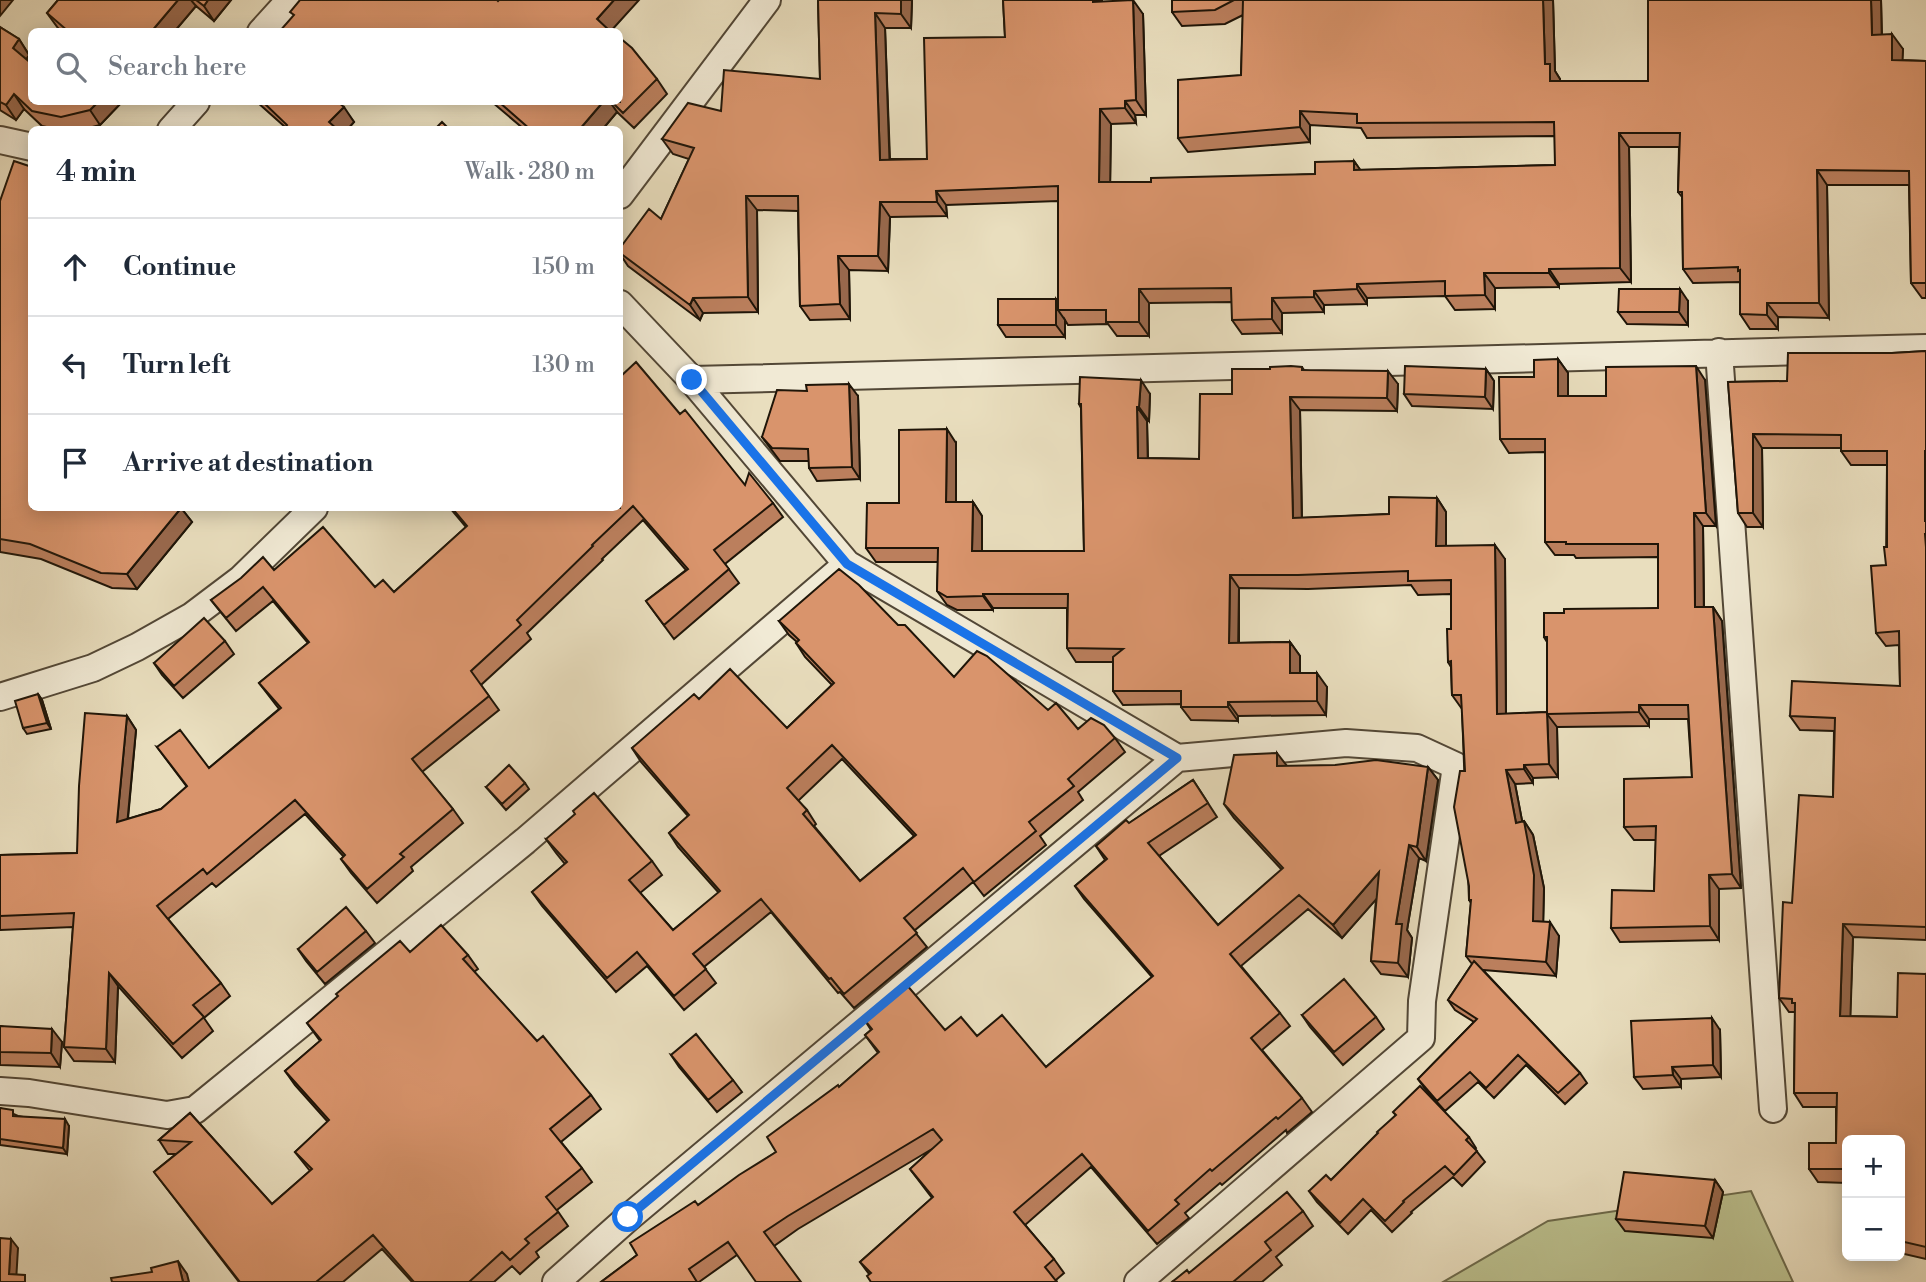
<!DOCTYPE html>
<meta charset="utf-8">
<style>
body{margin:0;font-family:"Libre Bodoni",serif;background:#f6f6f7;color:#1f2937}
.controls{position:absolute;right:21px;bottom:21px;display:grid;overflow:hidden;border-radius:10px;box-shadow:0 4px 18px #0003}
.controls button{width:63px;height:63px;display:grid;place-items:center;padding:0;border:0;border-bottom:2px solid #e0e1e3;background:#fff;color:#1f2937;font:35px sans-serif}
.stop{position:absolute;width:21px;height:21px;margin:-16px;border:5px solid #1a73e8;border-radius:50%;background:#fff}
.stop.end{background:#1a73e8;border-color:#fff;box-shadow:0 2px 7px #0008}
.list{margin:0;padding:0;list-style:none}
h2{display:flex;justify-content:space-between;align-items:center;height:91px;margin:0;padding:0 28px;font-size:30px}
h2 small{font-size:23px;font-weight:400;color:#747a83}
.list li{display:grid;grid-template-columns:46px 1fr auto;gap:21px;align-items:center;box-sizing:border-box;height:98px;padding:0 28px;border-top:2px solid #e0e1e3}
.list b{display:block;font-size:26px;white-space:nowrap}
.list em{font-size:23px;font-style:normal;color:#747a83}
.icon{flex:none;width:38px;height:38px;fill:none;stroke:currentColor;stroke-width:2;stroke-linecap:round;stroke-linejoin:round}
.map{position:relative;flex:none;width:1926px;height:1282px;overflow:hidden}
.search{position:absolute;background:#fff;box-shadow:0 4px 18px #0003;left:28px;top:28px;width:595px;height:77px;display:flex;align-items:center;gap:18px;box-sizing:border-box;padding:0 24px;border-radius:10px;color:#747a83;font-size:26px}
.panel{position:absolute;background:#fff;box-shadow:0 4px 18px #0003;left:28px;top:126px;width:595px;height:385px;border-radius:10px}
.map>svg:first-child{display:block}
.green{fill:#bbc08e;stroke:#6d6a4b;stroke-width:2}
.lines{fill:none;stroke-linecap:round;stroke-linejoin:round}
.street-casing{stroke:#524736;stroke-width:30}
.street{stroke:#f1ead5;stroke-width:26}
.wall{fill:#bb7f5d;stroke:#1f1508;stroke-width:2;fill-rule:evenodd}
.shaded-wall{fill:#98684c;stroke:#1f1508;stroke-width:2}
.building{fill:#d9946c;stroke:#1f1508;stroke-width:2;fill-rule:evenodd}
.route{stroke:#1a73e8;stroke-width:9}
</style>
<div class="map">
<svg width="1926" height="1282" viewBox="0 0 1926 1282">
<rect width="100%" height="100%" fill="#e9debe"/>
<filter id="stains"><feTurbulence type="fractalNoise" baseFrequency=".00286" numOctaves="4"/><feColorMatrix values="0 0 0 0 .2 0 0 0 0 .09 0 0 0 0 .02 0 0 0 .5 -.17"/></filter>
<radialGradient id="worn" r=".72"><stop offset=".6" stop-color="#630" stop-opacity="0"/><stop offset="1" stop-color="#630" stop-opacity=".3"/></radialGradient>
<path class="green" d="M1751,1191L1793,1282H1443L1548,1221Z"/>
<g class="lines">
<g class="street-casing">
<path id="street" d="M261,32L290,0
M171,130L196,102
M0,140L32,147
M620,195L767,0
M620,304L692,380L847,564L1177,758
M1719,352L1773,1109
M692,380L1926,348
M0,697L93,668L137,647L192,616L241,579L314,508
M0,1091L29,1093L167,1115L195,1110L525,841L847,564
M556,1282L628,1218L1177,758L1346,743L1417,748L1456,766L1422,1001L1421,1038L1138,1282"/>
</g>
<use href="#street" class="street"/>
</g>
<path class="wall" d="M58,0H231L214,21L196,6L174,32H62L58,28L47,13Z
M818,0L912,1L911,28H885L890,159H927L1005,37L1003,0H1102V1L1143,14L1146,115H1135L1136,123L1111,124L1110,182H1151L1315,174L1354,161L1360,170L1555,165V136L1367,138L1361,128L1310,125V142L1188,152L1178,138L1241,75L1243,15L1225,24L1182,26L1172,12V0H1553L1555,71L1560,79V81H1648V0H1881L1882,35L1903,49L1902,60L1926,61V298H1922L1911,283L1909,185H1827L1829,318L1778,317V329H1750L1740,314V282L1693,283L1683,269L1682,197L1678,192L1679,147H1629L1631,282L1559,284V287L1495,288V309L1455,310L1445,296L1367,298V304L1324,305V312L1282,313V333L1242,334L1232,320V302L1149,303V336H1117L1108,324L1068,325L1065,320V337H1006L998,325L1058,301V201L946,205L947,216L890,217L888,271L849,270L850,319L810,320L800,306L798,211L757,210L758,312L703,313L700,320L628,266L620,254V248L661,219L689,159L673,154L662,139L721,111L820,79Z
M0,27L19,39L29,55L26,59L32,102H122L100,125L81,130H60L42,126L24,109L16,120L0,110Z
M657,79L667,94L634,128L617,112L602,130H525L492,102H620Z
M257,102H340L339,103L354,122L347,130H283L285,127Z
M0,201L32,508H181L192,522L137,589L112,588L41,559L0,552Z
M1688,301V325L1627,324L1618,312Z
M1926,351V940L1853,937L1850,1016L1897,1017L1926,974V1259L1900,1253V1140H1847V1183L1818,1182L1809,1169L1836,1143V1107H1803L1794,1093L1795,1012H1789L1779,998L1792,903L1833,797L1834,731L1800,730L1790,716L1900,686L1899,645L1886,646L1876,633L1886,565L1887,465H1851L1841,451V448H1762L1763,527H1747L1738,513L1728,382L1787,381L1892,353Z
M1558,359L1568,373V396H1606L1705,380L1716,526H1703L1704,607H1713L1722,621L1741,888L1719,889V940L1620,942L1611,928L1654,891L1656,840H1634L1624,827L1692,777L1688,719H1649V726L1557,727L1558,777L1533,778V783L1515,784L1522,821H1524L1533,835L1544,888L1543,922L1559,936L1556,976L1483,970L1580,1073L1587,1083L1565,1104L1526,1065L1494,1098L1478,1082L1445,1111L1426,1090L1418,1079L1474,1022L1455,1010L1448,1000L1472,964L1466,956L1471,903L1469,900L1462,709L1452,695L1451,667L1448,662L1451,629V594L1418,595L1411,585L1308,589L1239,588V643L1290,642L1300,656V673L1327,687L1326,715L1238,716V721L1191,720L1181,707V704L1123,705L1113,691V662H1076L1067,648V608H993V610H957L947,605L937,591L938,562H876L866,548L899,503L956,443V502H973L982,516V551H1084L1081,408L1079,404L1150,394L1149,421H1147L1148,458L1199,459L1232,394L1270,369L1302,367L1304,370L1398,384L1397,411L1300,410L1302,518L1389,514L1437,498L1446,512V546L1505,559L1506,714L1547,712V642L1544,637L1564,613L1658,608V557L1576,558L1574,555H1555L1545,542V452L1509,453L1500,439L1534,377Z
M1486,369L1494,381L1493,409L1412,406L1404,394Z
M858,396L860,479L817,481L809,468V461H780L762,437Z
M680,414L745,485L773,503L783,517L725,564L739,583L674,639L646,601L686,570L643,520L602,559L603,560L527,633L531,639L481,685L499,710L422,772L453,809L463,823L411,867L413,871L377,903L351,873L341,859L344,857L305,814L216,887L212,883L168,919L221,983L230,996L204,1018L213,1031L182,1058L118,986L115,1062L74,1061L64,1047L73,927L0,930V855L77,853L127,716L136,730L128,819L161,809L187,787L157,747L209,768L279,709L259,683L308,643L273,601L236,631L211,600L274,570L375,587L394,592L466,527L450,508H620Z
M779,621L898,625L954,677L1048,710L1078,729L1115,738L1125,752L1078,792L1083,800L1040,836L1046,845L984,896L973,882L914,931L927,947L854,1008L840,992L838,993L771,912L704,967L716,983L684,1010L647,966L616,992L542,906L532,892L565,864L556,853L546,839L652,861L662,875L640,893L673,930L719,893L678,847L669,833L688,816L641,762L632,748L699,699L787,728L832,685L805,657L796,643L797,642L789,635ZM842,759L914,836L860,881L814,826L816,824L807,810L798,801Z
M225,641L234,654L183,698L162,675L154,663Z
M38,694L42,700L51,729L27,734L23,728Z
M1287,766L1428,767L1438,780L1426,861L1419,858L1407,930L1412,938L1408,977L1381,974L1371,961L1376,899L1342,938L1308,909L1241,966L1280,1013L1290,1026L1262,1050L1302,1098L1312,1112L1287,1133L1286,1130L1222,1185L1220,1183L1185,1213L1189,1218L1157,1244L1091,1167L1025,1225L1054,1259L1064,1273L1056,1280L1057,1282H871L869,1274L860,1262L932,1198L910,1169L932,1149L798,1229L774,1246L737,1255L699,1282H601L637,1255L698,1205L776,1152L839,1087L878,1053L865,1035L871,1030L864,1019L977,1036L1046,1067L1152,977L1084,899L1075,886L1105,860L1096,846L1193,780L1217,817L1159,856L1218,925L1282,870L1234,818L1224,804Z
M525,783L529,789L506,810L486,787Z
M366,931L375,943L325,984L306,961L298,949Z
M410,952L468,955L478,969L474,972L537,1041L591,1095L601,1109L561,1142L582,1168L592,1182L557,1210L568,1226L536,1252L539,1257L520,1274L512,1266L494,1282H412L382,1249L343,1282H239L154,1172L176,1154H168L159,1140L190,1113L272,1204L310,1171L295,1152L328,1122L295,1085L285,1071L320,1041L307,1023Z
M1302,1015L1376,1017L1384,1029L1343,1065L1310,1027Z
M0,1026L62,1042L60,1067L0,1065Z
M1720,1030L1721,1077L1681,1079V1087L1643,1089L1634,1077Z
M671,1055L733,1080L742,1092L717,1112L679,1067Z
M0,1108L18,1116L69,1126L67,1154L0,1145Z
M1393,1112L1469,1137L1476,1148L1475,1149L1485,1162L1462,1186L1453,1177L1411,1212L1412,1213L1392,1232L1371,1210L1348,1234L1317,1202L1309,1191L1331,1180L1396,1115Z
M1715,1180L1723,1192L1713,1238L1625,1231L1616,1219Z
M1303,1211L1313,1226L1276,1257L1282,1265L1262,1282H1172Z"/>
<path class="shaded-wall" d="M0,0H13L0,16Z
M178,0H191L196,6L174,32H151Z
M208,0H231L214,21L204,6Z
M614,0H639L610,32L597,19Z
M901,0H911L912,1L911,28L901,14Z
M1133,0L1143,14L1146,115L1136,100Z
M1543,0H1553L1555,71L1560,79L1561,96L1550,81L1545,64Z
M1871,0H1881L1882,49L1872,35Z
M875,13L885,28L890,174L880,160Z
M1892,34L1903,49L1902,75L1892,60Z
M19,39L29,55L24,63L13,48Z
M14,94L24,109L16,120L6,105Z
M1125,101L1135,115L1136,123L1125,108Z
M98,102H122L100,125L90,110Z
M603,102H610L617,112L602,130H579Z
M344,107L354,122L347,130H335L329,122Z
M1100,109L1111,124L1110,197L1099,182Z
M1300,111L1310,125V142L1300,127Z
M1619,133L1629,147L1631,282L1620,268Z
M1354,161L1364,175L1354,170Z
M1817,170L1827,185L1829,318L1819,303Z
M936,191L946,205L947,216L937,202Z
M746,196L757,210L758,312L748,297Z
M880,202L890,217L888,271L878,256Z
M838,256L849,270L850,319L840,304Z
M1549,269L1559,284V287L1549,273Z
M1484,273L1495,288V309L1485,295Z
M1357,284L1367,298V304L1357,289Z
M1139,289L1149,303V336L1139,322Z
M1680,289L1688,301V325L1679,312Z
M1314,291L1324,305V312L1314,297Z
M693,298L703,313L700,320L690,305Z
M1272,298L1282,313V333L1272,319Z
M1056,299L1064,310H1058L1065,320V337L1056,325Z
M1767,303L1778,317V329L1767,315Z
M1558,359L1568,373V410L1558,396Z
M1696,366L1705,380L1716,526L1706,513Z
M1486,369L1494,381L1493,409L1485,397Z
M1388,371L1398,384L1397,411L1387,398Z
M1141,380L1150,394L1149,421L1139,407Z
M849,384L858,396L860,479L852,467Z
M1290,397L1300,410L1302,532L1293,518Z
M1137,407L1147,421L1148,472L1138,458Z
M947,429L956,443V516L946,502Z
M1753,434L1762,448L1763,527L1753,513Z
M1925,451L1926,453V523L1925,521Z
M1437,498L1446,512V559L1436,546Z
M973,502L982,516V565L972,551Z
M181,508L192,522L137,589L127,574Z
M1694,513L1703,526L1704,621L1695,607Z
M1495,545L1505,559L1506,728L1497,714Z
M1230,575L1239,588L1238,657L1229,643Z
M983,594L993,608V610L983,596Z
M1713,607L1722,621L1741,888L1732,874Z
M1290,642L1300,656V686L1290,673Z
M1317,673L1327,687L1326,715L1317,701Z
M38,694L42,700L51,729L47,723Z
M1228,702L1238,716V721L1228,707Z
M1639,705L1649,719V726L1639,712Z
M1547,714L1557,727L1558,777L1549,764Z
M127,716L136,730L126,836L117,822Z
M1277,753L1287,766H1277Z
M1524,765L1533,778V783L1524,769Z
M1428,767L1438,780L1426,861L1417,847Z
M1506,770L1515,784L1525,836L1516,823Z
M1524,821L1533,835L1544,888L1543,935L1533,921Z
M1409,845L1419,858L1407,930L1412,938L1408,977L1398,963L1396,924Z
M1379,872L1388,886L1342,938L1333,925Z
M1709,875L1719,889V940L1710,926Z
M1550,922L1559,936L1556,976L1546,962Z
M1843,924L1853,937L1850,1030L1840,1016Z
M109,973L118,986L115,1062L106,1049Z
M1712,1018L1720,1030L1721,1077L1713,1065Z
M52,1029L62,1042L60,1067L51,1053Z
M1672,1067L1681,1079V1087L1673,1075Z
M65,1119L69,1126L67,1154L63,1148Z
M1715,1180L1723,1192L1713,1238L1705,1226Z
M11,1239L18,1248L16,1282L9,1274Z
M178,1261L187,1274L189,1282H183Z"/>
<path class="building" d="M58,0H178L151,32H69L47,13Z
M196,0H208L204,6Z
M300,0H497L498,1L499,0H614L597,19L611,32H279L294,15L290,12Z
M818,0H901V14L875,13L880,160L927,159L924,38L1005,37L1003,0H1093V2L1133,0L1136,100L1125,101V108L1100,109L1099,182H1151V178L1315,174V162L1354,161V170L1555,165L1554,122L1357,123V114L1300,111V127L1178,138V80L1241,75L1243,0H1543L1545,64H1550V81H1648V0H1871L1872,35L1892,34V60L1926,61V283H1911L1909,171L1817,170L1819,303H1767V315L1740,314V270L1738,271V267L1683,269L1682,192H1678L1680,133H1619L1620,268L1549,269V273H1484L1485,295L1445,296V281L1357,284V289L1314,291V297L1272,298V319L1232,320L1231,288L1139,289V322H1106V310H1058V186L936,191L937,202H880L878,256H838L840,304L800,306L798,196H746L748,297L693,298L690,305L620,253V248L649,209L661,219L694,148L662,139L688,103L721,111L724,70L820,79Z
M1172,0H1234L1215,10L1172,12Z
M0,27L19,39L13,48L32,64V102H98L90,110L61,117L32,111L14,94L6,105L0,102Z
M620,38L632,48L657,79L623,113L612,102H620Z
M263,102H338L344,107L329,122L338,130H283L287,125Z
M499,102H603L579,130H531Z
M442,122L450,130H434Z
M14,161L32,167V508H181L127,574L101,573L30,544L0,539V201Z
M1619,289H1680L1679,312H1618Z
M998,299H1056V325H998Z
M1926,351V451H1925V521H1926V534H1925L1926,547V927L1843,924L1840,1016L1897,1017L1898,973L1926,974V1247L1900,1241V1140H1847V1169H1809V1143H1836L1837,1093H1794L1795,1003H1792V999L1779,998L1783,902L1792,903L1799,795L1833,797L1835,718L1790,716L1792,681L1900,686L1899,631L1876,633L1871,566L1886,565L1884,547H1887V451H1841V435L1753,434V513H1738L1728,382L1787,381L1788,353H1892Z
M1558,359V396H1606V367L1696,366L1706,513H1694L1695,607H1713L1732,874L1709,875L1710,926L1611,928L1612,890L1654,891L1656,826L1624,827V779L1692,777L1688,705H1639V712L1547,714V637H1544V613H1564V609L1658,608V544H1566V542H1545V439H1500L1499,377H1534V360Z
M636,362L680,414L685,410L745,485L749,473L773,503L714,550L729,569L664,625L646,601L688,569L633,506L592,545L593,546L517,620L521,625L471,671L489,696L412,759L453,809L400,854L404,857L367,889L341,859L345,855L295,800L207,874L203,869L157,906L221,983L193,1005L204,1017L173,1044L109,973L106,1049L64,1047L74,913L0,916V855L77,853L79,786L85,713L127,716L117,822L161,809L187,786L157,747L180,730L209,768L281,708L259,683L309,642L263,587L226,618L211,600L241,578L263,557L274,570L323,527L375,587L383,580L394,592L467,526L452,508H620V377Z
M1291,366L1302,367V370L1388,371L1387,398L1290,397L1293,518L1389,514V497L1437,498L1436,546L1495,545L1497,714L1547,712L1549,764L1524,765V769L1506,770L1516,823L1524,821L1534,875L1533,921L1550,922L1546,962L1466,956L1471,900H1469V886L1454,807L1460,771H1465L1461,695H1452L1451,661L1448,662L1447,629H1451V580L1408,581V571L1298,575H1230L1229,643L1290,642V673H1317V701L1228,702V707H1181V691H1113V657L1123,649L1067,648L1068,594H983V596L947,597L937,591L938,548H866L867,503H899V430L947,429L946,502H973L972,551H1084L1081,404H1079L1080,377L1141,380L1139,407H1137L1138,458L1199,459L1200,394H1232V369H1270V367Z
M1405,366L1486,369L1485,397L1404,394Z
M849,384L852,467L809,468L808,449L772,448L762,437L777,390L807,391L806,385Z
M839,569L859,585L898,625H905L954,677L977,651L987,656L1048,710L1056,703L1078,729L1091,718L1104,725L1115,738L1068,779L1074,786L1029,822L1036,831L974,882L963,868L904,918L917,933L844,994L831,978L829,979L761,899L693,954L706,969L674,996L637,952L607,978L532,892L567,862L546,839L575,814L573,811L594,793L652,861L629,880L673,930L720,891L669,833L689,815L632,748L694,694L699,699L730,669L787,728L834,683L796,643L799,640L779,621ZM832,745L916,835L860,881L803,814L807,810L787,788Z
M204,618L225,641L174,686L154,663Z
M38,694L47,723L23,728L15,701Z
M1277,753V766L1335,765L1376,760L1428,767L1417,847L1409,845L1396,924H1402L1398,963L1371,961L1379,872L1333,925L1299,895L1230,954L1280,1013L1251,1038L1302,1098L1278,1119L1276,1117L1212,1171L1210,1169L1175,1200L1179,1204L1148,1231L1082,1154L1014,1212L1054,1259L1045,1267L1056,1281L1055,1282H871L867,1276L871,1273L860,1262L933,1197L910,1169L942,1140L933,1129L788,1216L764,1232L801,1282H756L728,1242L689,1269L697,1282H601L637,1255L630,1243L695,1201L698,1205L739,1175L776,1152L767,1137L838,1085L839,1087L879,1052L865,1035L872,1029L864,1019L906,984L945,1030L961,1017L977,1036L1002,1015L1046,1067L1153,976L1075,886L1107,859L1096,846L1126,820L1129,823L1193,780L1208,803L1148,843L1218,925L1283,868L1224,804L1234,755Z
M509,765L525,783L502,804L486,787Z
M346,907L366,931L317,972L298,949Z
M441,925L468,955L463,959L537,1041L543,1036L591,1095L550,1129L582,1168L546,1197L558,1212L525,1239L529,1243L510,1260L502,1252L469,1282H414L373,1235L316,1282H240L154,1172L191,1142L159,1140L190,1113L272,1204L312,1169L295,1152L329,1120L285,1071L321,1040L307,1023L338,996L336,994L400,941L410,952Z
M1474,961L1580,1073L1558,1093L1518,1055L1486,1088L1470,1072L1437,1101L1418,1079L1477,1019L1448,1000Z
M1344,979L1376,1017L1334,1052L1302,1015Z
M1712,1018L1713,1065L1672,1067L1673,1075L1634,1077L1631,1021Z
M0,1026L52,1029L51,1053L0,1052Z
M696,1034L733,1080L708,1100L671,1055Z
M1420,1086L1469,1137L1466,1140L1477,1151L1454,1175L1445,1166L1403,1201L1404,1202L1385,1221L1363,1199L1340,1223L1309,1191L1326,1175L1331,1180L1378,1133L1377,1132L1396,1115L1393,1112Z
M0,1108L13,1110V1116L65,1119L63,1148L0,1139Z
M1624,1172L1715,1180L1705,1226L1616,1219Z
M1287,1192L1303,1211L1265,1242L1271,1250L1233,1282H1172L1187,1270L1189,1273Z
M0,1238L11,1239L9,1274L25,1275V1282H0Z
M178,1261L183,1282H112L111,1278L152,1272L151,1268Z"/>
<g class="lines">
<path class="route" d="M628,1217L1177,758L847,564L692,380"/>
</g>
<rect width="100%" height="100%" filter="url(#stains)"/>
<rect width="100%" height="100%" fill="url(#worn)"/>
</svg>
<div class="controls">
<button>+</button>
<button>−</button>
</div>
<div class="stop" style="left:628px;top:1217px"></div>
<div class="stop end" style="left:692px;top:380px"></div>
<div class="search"><svg class="icon" aria-label="search" viewBox="0 0 24 24"><circle cx="10" cy="10" r="6"/><path d="M15 15l6 6"/></svg>Search here</div>
<section class="panel">
<h2>4 min<small>Walk · 280 m</small></h2>
<ul class="list">
<li><svg class="icon" aria-label="ahead" viewBox="0 0 24 24"><path d="M12 20V5M6 11l6-6 6 6"/></svg><div><b>Continue</b></div><em>150 m</em></li>
<li><svg class="icon" aria-label="left" viewBox="0 0 24 24"><path d="M17 20v-9H6M10 6l-5 5 5 5"/></svg><div><b>Turn left</b></div><em>130 m</em></li>
<li><svg class="icon" aria-label="arrive" viewBox="0 0 24 24"><path d="M6 21V4h12l-3 4 3 4H6"/></svg><div><b>Arrive at destination</b></div></li>
</ul>
</section>
</div>
